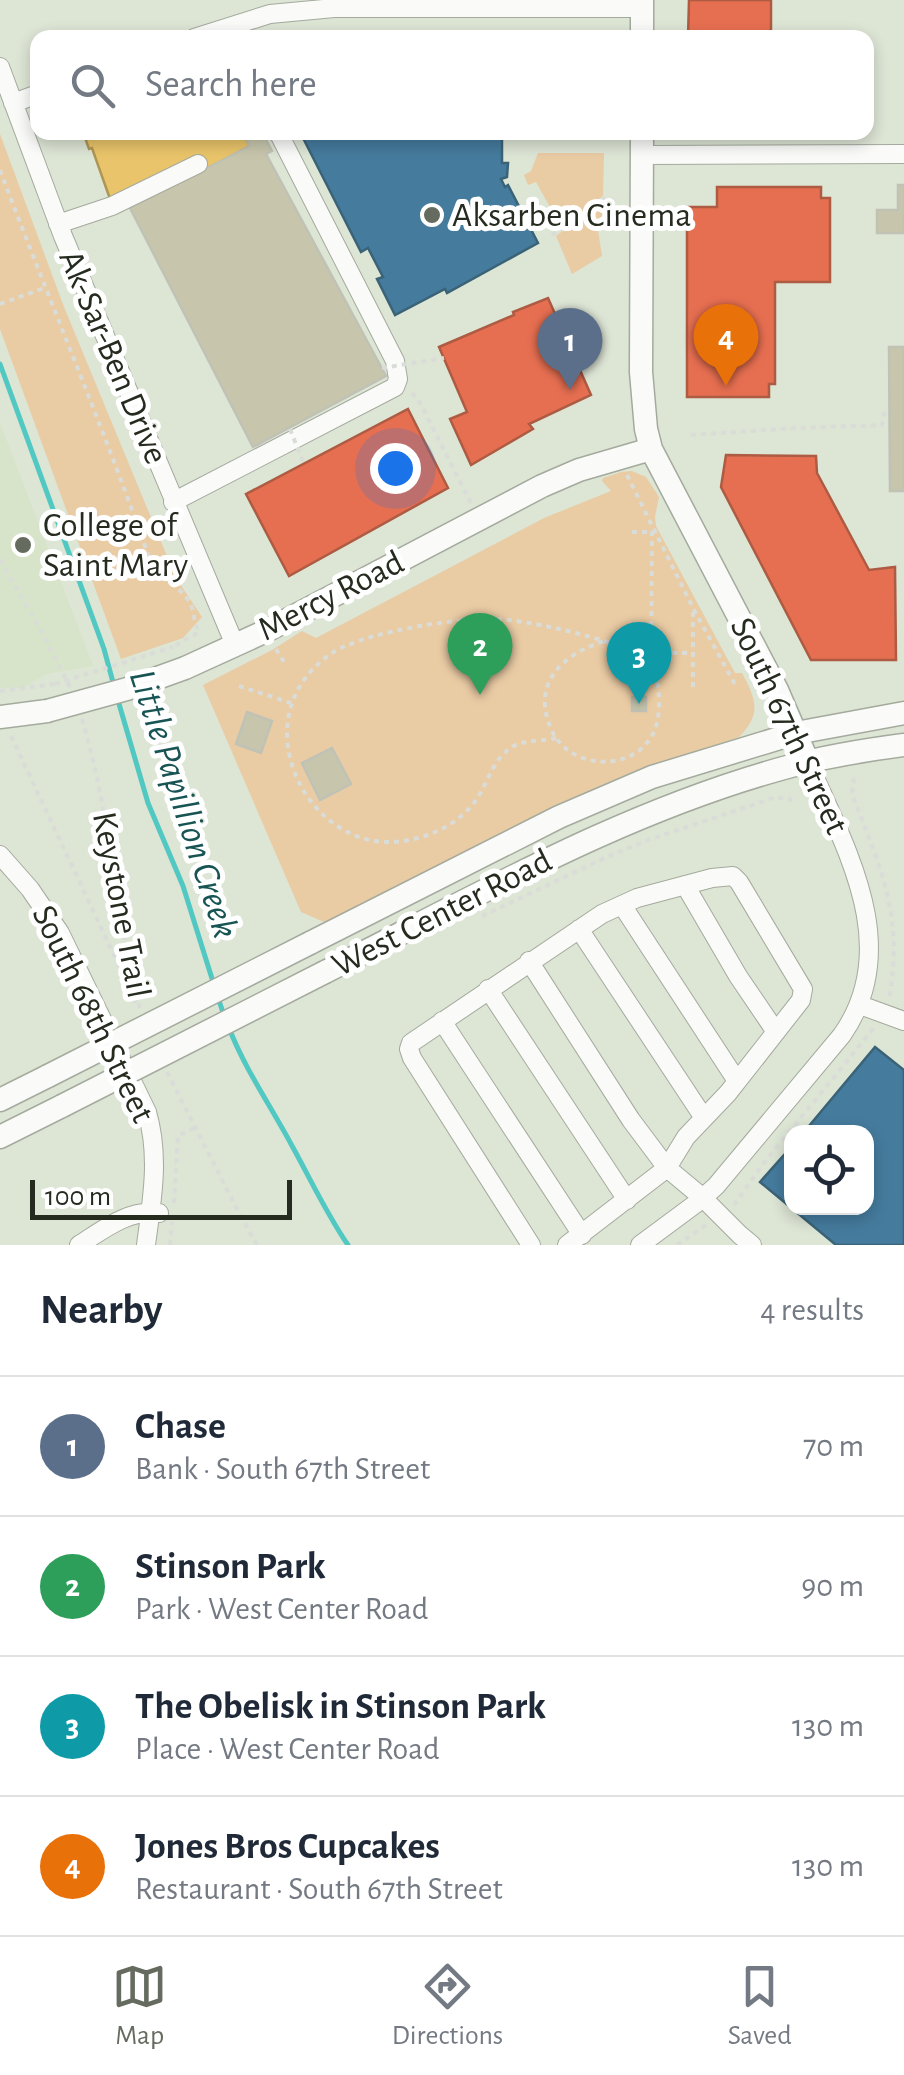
<!DOCTYPE html>
<meta charset="utf-8">
<style>
body{margin:0;font-family:"Alegreya Sans",sans-serif;background:#f2f2f3;color:#1f2937}
.controls{position:absolute;right:30px;bottom:30px;display:grid;overflow:hidden;border-radius:20px;box-shadow:0 5px 15px #0003}
.controls button{width:90px;height:90px;display:grid;place-items:center;padding:0;border:0;border-bottom:2px solid #e0e1e3;background:#fff;color:#1f2937;font:50px sans-serif}
.scale{position:absolute;left:30px;bottom:25px;width:262px;box-sizing:border-box;padding-left:10px;border:5px solid #252b1f;border-top:0;font-size:28px;line-height:35px;white-space:nowrap;color:#252b1f;-webkit-text-stroke:8px #fff;paint-order:stroke}
.you{position:absolute;left:395px;top:468px;width:35px;height:35px;margin:-25px;border:8px solid #fff;border-radius:50%;background:#1a73e8;box-shadow:0 0 0 15px #1a73e833}
.badge{display:grid;place-items:center;width:65px;height:65px;border-radius:50%;background:#656c5f;color:#fff;font-size:32px;font-weight:700}
.pin{position:absolute;translate:-50% -82px;filter:drop-shadow(0 2px 5px #0008)}
.pin::after{content:'';position:absolute;top:52px;width:35px;height:30px;background:inherit;clip-path:polygon(0 0,100% 0,50% 100%)}
.list{margin:0;padding:0;list-style:none}
h2{display:flex;justify-content:space-between;align-items:center;height:130px;margin:0;padding:0 40px;font-size:42px}
h2 small{font-size:32px;font-weight:400;color:#747a83}
.list li{display:grid;grid-template-columns:65px 1fr auto;gap:30px;align-items:center;box-sizing:border-box;height:140px;padding:0 40px;border-top:2px solid #e0e1e3}
.list b{display:block;font-size:38px;white-space:nowrap}
.list p{margin:0;font-size:32px;white-space:nowrap;color:#747a83}
.list em{font-size:32px;font-style:normal;color:#747a83}
.icon{flex:none;width:55px;height:55px;fill:none;stroke:currentColor;stroke-width:2;stroke-linecap:round;stroke-linejoin:round}
.map{position:relative;flex:none;width:904px;height:1245px;overflow:hidden}
.search{position:absolute;background:#fff;box-shadow:0 5px 15px #0003;left:30px;right:30px;top:30px;height:110px;display:flex;align-items:center;gap:25px;box-sizing:border-box;padding:0 35px;border-radius:20px;color:#747a83;font-size:38px}
.sheet{height:690px;background:#fff}
nav{display:flex;justify-content:space-around;align-items:center;box-sizing:border-box;height:140px;border-top:2px solid #e0e1e3;background:#fff;font-size:28px;color:#747a83}
nav a{display:grid;justify-items:center;gap:5px}
nav .on{color:#656c5f}
.map>svg:first-child{display:block}
.built{fill:#d7e4c9}
.green{fill:#e9cba4}
.homes{fill:#e9c46a;stroke:#ae9654;stroke-width:2.5}
.shops{fill:#e76f51;stroke:#ad5b42;stroke-width:2.5}
.public{fill:#457b9d;stroke:#3b6377;stroke-width:2.5}
.lines{fill:none;stroke-linecap:round;stroke-linejoin:round}
.stream{stroke:#51c8c2;stroke-width:5}
.building{fill:#c7c6ac;stroke:#c0c2b5;stroke-width:2.5}
.minor-casing{stroke:#a4aa9d;stroke-width:20}
.major-casing{stroke:#a4aa9d;stroke-width:25}
.path{stroke:#dadcd8;stroke-width:4;stroke-dasharray:5 5;stroke-linecap:butt}
.minor{stroke:#fafbf9;stroke-width:18}
.major{stroke:#fafbf9;stroke-width:22}
.major-bridge-casing{stroke:#a4aa9d;stroke-width:25;stroke-linecap:butt}
.path-bridge{stroke:#dadcd8;stroke-width:4;stroke-dasharray:5 5;stroke-linecap:butt}
.major-bridge{stroke:#fafbf9;stroke-width:22}
.poi-dot{fill:#656c5f;stroke:#fff;stroke-width:4}
.labels{text-anchor:middle;dominant-baseline:central;stroke-width:10;stroke-linejoin:round;paint-order:stroke}
.poi-label{font-size:35px;fill:#252b1f;stroke:#fff;text-anchor:start}
.street-label{font-size:35px;fill:#252b1f;stroke:#fff}
.water-label{font-size:38px;font-style:italic;fill:#185453;stroke:#fff}
</style>
<div class="map">
<svg width="904" height="1245" viewBox="0 0 904 1245">
<rect width="100%" height="100%" fill="#dde5d5"/>
<path class="built" d="M0,423L93,666L46,674L23,688H0Z"/>
<path class="green" d="M0,134L64,307L176,578L202,617L183,638L121,659L0,329Z
M538,153H604L603,196L561,227L536,182L528,185L524,175L531,171Z
M603,201L602,218L597,224L602,256L572,274L556,236Z
M632,471L646,477L659,497L655,517L656,526L735,673H742C756,699 762,714 739,737L629,775L385,895L324,922L301,912L203,685L272,650L302,631L316,638L544,518L611,491L602,481L603,478L621,472Z"/>
<path class="homes" d="M83,132H242L250,146L204,170L110,199L92,148L89,149Z"/>
<path class="shops" d="M689,0H771V38H688Z
M717,187H821V198H830V282H775V384H769V397H687V207H717Z
M548,298L591,395L529,424L533,429L471,465L450,419L467,412L439,347L514,315L513,312Z
M408,409L448,488L289,576L246,494Z
M726,455L816,456L817,473L869,570L895,567L896,660H811L721,487Z"/>
<path class="public" d="M300,132H502V163H508L507,177L501,179L505,187L508,185L538,243L447,293L445,289L395,315L377,279L383,277L368,248L361,252Z
M875,1047L904,1070V1245H836L760,1182L792,1146V1208H866V1132H804Z"/>
<g class="lines">
<path class="stream" d="M0,364L104,649L114,686
M117,697L148,803L183,886L214,985
M217,995L225,1018
M229,1028C245,1069 270,1105 291,1144C310,1178 326,1213 348,1245"/>
</g>
<path class="building" d="M242,132H262L272,151L266,154L386,376L253,447L130,208L250,146Z
M898,185H904V233H877V210H898Z
M889,347H904V491H890Z
M632,697H646V711H632Z
M247,712L272,721L261,753L236,744Z
M332,748L351,784L320,800L302,763Z"/>
<g class="lines">
<g class="minor-casing">
<path id="minor" d="M194,38L270,14L334,8H642
M0,67L63,236L235,645
M13,103L38,94
M642,155L904,154
M58,224L112,206L198,164
M173,502L395,387L398,379L395,361L278,132
M0,855L30,889L60,933L147,1112C160,1157 152,1199 146,1245
M685,885L738,976L776,1032
M622,905L737,1081
M579,929L704,1118
M529,961L631,1120L667,1168L703,1198L740,1235L752,1245
M488,989L627,1200
M860,1005L904,1021
M442,1021L582,1235
M79,1245C104,1229 129,1209 159,1213
M531,1245L412,1058L409,1049L411,1043L602,914L637,898L712,878L733,876L739,882L803,989L801,1000L728,1093L686,1137L667,1168L567,1245
M640,1245L698,1202L716,1186L842,1035C904,946 845,848 808,762"/>
</g>
<g class="major-casing">
<path id="major" d="M642,38V0
M642,132L641,372L646,429L651,449L777,690L808,762
M185,668L266,631L542,486L579,470L651,449
M0,717L47,711
M310,943L559,817L652,777L796,733L904,713
M325,972C477,896 626,810 791,766C828,756 866,750 904,745
M0,1100L48,1076
M0,1137L62,1106"/>
</g>
<path class="path" d="M0,170C50,303 106,433 152,566C163,580 179,586 189,601C195,611 193,622 199,632L173,647
M552,235L607,197
M0,304L44,288
M412,393L418,399L471,503
M691,435L798,428L882,425L884,414H889
M627,475L693,608L737,688
M632,532H652
M0,560L42,632L70,687
M693,612V687
M605,641C640,653 660,663 659,704C659,716 657,730 649,740C626,773 569,767 552,731C530,684 562,654 605,641Z
M276,649L284,662
M652,653H692
M651,666L652,531
M239,686L291,703
M0,691L55,684
M82,719C110,814 117,913 140,1009
M11,736L137,1004
M556,738C541,742 525,739 512,747C496,757 490,775 482,790C467,820 434,837 402,841C322,853 259,755 300,686C307,674 320,661 332,653C366,631 468,615 509,620C542,624 573,632 605,641
M852,779L854,781L852,786L853,797C881,868 904,918 889,998
M482,916L607,857L648,840L776,797L790,800L792,794
M167,1072L237,1209L257,1245
M174,1203L178,1136L194,1128
M734,1205L763,1164L874,1028
M170,1245L172,1222
M677,1245L706,1225"/>
<use href="#minor" class="minor"/>
<use href="#major" class="major"/>
<g class="major-bridge-casing">
<path id="major-bridge" d="M47,711L127,689L185,668
M48,1076L310,943
M62,1106L325,972"/>
</g>
<path class="path-bridge" d="M382,368L444,358
M290,429L304,464
M55,684L173,647"/>
<use href="#major-bridge" class="major-bridge"/>
</g>
<g class="poi-dot">
<circle cx="432" cy="215" r="10"/>
<circle cx="23" cy="545" r="10"/>
</g>
<g class="labels">
<g class="poi-label">
<text x="452" y="215">Aksarben Cinema</text>
<text x="43" y="525">College of<tspan x="43" dy="40">Saint Mary</tspan></text>
</g>
<g class="street-label">
<text transform="translate(113 357) rotate(67)">Ak-Sar-Ben Drive</text>
<text transform="translate(331 596) rotate(-27)">Mercy Road</text>
<text transform="translate(789 726) rotate(65)">South 67th Street</text>
<text transform="translate(121 905) rotate(79)">Keystone Trail</text>
<text transform="translate(442 913) rotate(-27)">West Center Road</text>
<text transform="translate(93 1014) rotate(64)">South 68th Street</text>
</g>
<g class="water-label">
<text transform="translate(183 804) rotate(72)">Little Papillion Creek</text>
</g>
</g>
</svg>
<div class="controls">
<button><svg class="icon" aria-label="locate" viewBox="0 0 24 24"><circle cx="12" cy="12" r="6"/><path d="M12 2v4M12 18v4M2 12h4M18 12h4"/></svg></button>
</div>
<div class="scale">100 m</div>
<div class="you"></div>
<div class="pin badge" style="left:570px;top:390px;background:#5c6f8a">1</div>
<div class="pin badge" style="left:480px;top:695px;background:#2e9e5b">2</div>
<div class="pin badge" style="left:639px;top:704px;background:#0f9aa8">3</div>
<div class="pin badge" style="left:726px;top:386px;background:#e8710a">4</div>
<div class="search"><svg class="icon" aria-label="search" viewBox="0 0 24 24"><circle cx="10" cy="10" r="6"/><path d="M15 15l6 6"/></svg>Search here</div>
</div>
<section class="sheet">
<h2>Nearby<small>4 results</small></h2>
<ul class="list">
<li><span class="badge" style="background:#5c6f8a">1</span><div><b>Chase</b><p>Bank · South 67th Street</p></div><em>70 m</em></li>
<li><span class="badge" style="background:#2e9e5b">2</span><div><b>Stinson Park</b><p>Park · West Center Road</p></div><em>90 m</em></li>
<li><span class="badge" style="background:#0f9aa8">3</span><div><b>The Obelisk in Stinson Park</b><p>Place · West Center Road</p></div><em>130 m</em></li>
<li><span class="badge" style="background:#e8710a">4</span><div><b>Jones Bros Cupcakes</b><p>Restaurant · South 67th Street</p></div><em>130 m</em></li>
</ul>
</section>
<nav>
<a class="on"><svg class="icon" aria-label="map" viewBox="0 0 24 24"><path d="M3 6l6-2 6 2 6-2v14l-6 2-6-2-6 2zM9 4v14M15 6v14"/></svg>Map</a>
<a><svg class="icon" aria-label="directions" viewBox="0 0 24 24"><path d="M12 3l9 9-9 9-9-9zM9 14v-3h6M13 9l2 2-2 2"/></svg>Directions</a>
<a><svg class="icon" aria-label="saved" viewBox="0 0 24 24"><path d="M7 4h10v16l-5-4-5 4z"/></svg>Saved</a>
</nav>
